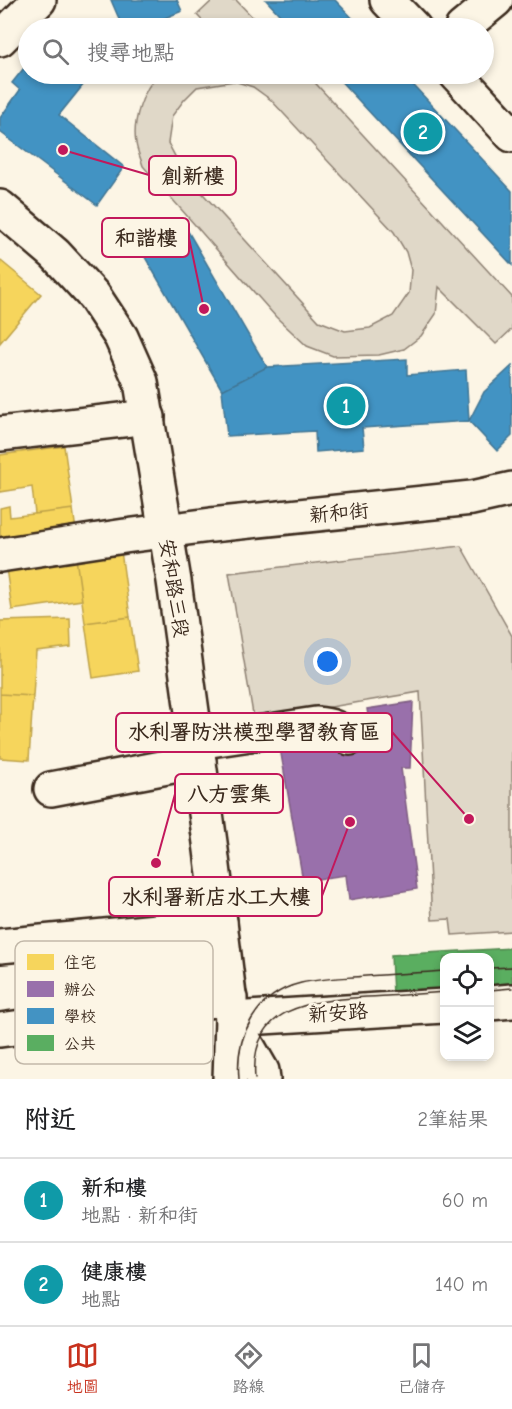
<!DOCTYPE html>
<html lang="zh-TW">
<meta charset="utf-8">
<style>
body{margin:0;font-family:"Comic Neue","LXGW WenKai TC",sans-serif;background:#f2f2f2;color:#202124}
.controls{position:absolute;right:18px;bottom:18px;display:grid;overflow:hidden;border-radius:12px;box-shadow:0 3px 9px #0003}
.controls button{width:54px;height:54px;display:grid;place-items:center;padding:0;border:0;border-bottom:2px solid #e0e0e0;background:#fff;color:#202124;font:30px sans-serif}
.you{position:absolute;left:328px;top:662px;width:21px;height:21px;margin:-15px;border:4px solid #fff;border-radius:50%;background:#1a73e8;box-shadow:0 0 0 9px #1a73e833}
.badge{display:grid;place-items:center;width:39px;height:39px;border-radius:50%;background:#c8321e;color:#fff;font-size:20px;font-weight:700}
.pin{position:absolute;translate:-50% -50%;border:3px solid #fff;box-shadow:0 2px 6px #0006}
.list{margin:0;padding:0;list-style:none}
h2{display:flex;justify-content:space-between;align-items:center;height:78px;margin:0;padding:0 24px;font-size:26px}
h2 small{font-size:20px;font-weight:400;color:#757577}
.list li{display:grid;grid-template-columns:39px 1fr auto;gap:18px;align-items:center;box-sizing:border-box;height:84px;padding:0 24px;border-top:2px solid #e0e0e0}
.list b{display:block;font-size:22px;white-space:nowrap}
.list p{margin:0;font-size:20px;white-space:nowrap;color:#757577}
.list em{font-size:20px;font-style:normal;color:#757577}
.icon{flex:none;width:33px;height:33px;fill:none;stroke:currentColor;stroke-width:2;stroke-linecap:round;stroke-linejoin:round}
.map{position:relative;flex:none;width:512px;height:1079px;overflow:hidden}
.search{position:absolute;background:#fff;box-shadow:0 3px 9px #0003;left:18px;right:18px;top:18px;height:66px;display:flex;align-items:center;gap:15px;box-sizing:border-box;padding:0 21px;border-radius:33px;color:#757577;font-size:22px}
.sheet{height:246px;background:#fff}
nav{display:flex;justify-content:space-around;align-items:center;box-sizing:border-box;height:84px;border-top:2px solid #e0e0e0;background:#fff;font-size:16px;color:#757577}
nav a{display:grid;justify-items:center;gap:3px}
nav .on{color:#c8321e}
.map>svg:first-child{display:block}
.green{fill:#e0d8c8;stroke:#8e8173;stroke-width:1.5;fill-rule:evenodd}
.homes{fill:#f6d55c;stroke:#bea249;stroke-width:1.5}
.offices{fill:#9970ab;stroke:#7d5b81;stroke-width:1.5}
.schools{fill:#4393c3;stroke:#417492;stroke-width:1.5}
.public{fill:#5aae61;stroke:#51864d;stroke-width:1.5}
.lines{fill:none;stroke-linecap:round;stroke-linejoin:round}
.minor-casing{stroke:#3b2a1e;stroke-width:38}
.major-casing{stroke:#3b2a1e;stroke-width:38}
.minor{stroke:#fcf5e5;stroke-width:33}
.major{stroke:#fcf5e5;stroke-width:33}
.tram{stroke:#3b2a1e;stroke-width:1.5}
.labels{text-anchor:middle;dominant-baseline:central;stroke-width:6;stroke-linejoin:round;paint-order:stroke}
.street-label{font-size:20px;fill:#3b2a1e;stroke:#fcf5e5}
.key{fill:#fcf5e5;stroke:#c2b8a9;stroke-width:1.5}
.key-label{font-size:16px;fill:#3b2a1e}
.leader{fill:none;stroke:#c2185b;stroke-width:2}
.callout-dot{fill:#c2185b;stroke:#fcf5e5;stroke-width:2}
.callout{fill:#fcf5e5;stroke:#c2185b;stroke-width:2}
.callout-label{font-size:21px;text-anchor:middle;font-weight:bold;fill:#3b2a1e}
</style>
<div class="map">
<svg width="512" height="1079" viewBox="0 0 512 1079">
<rect width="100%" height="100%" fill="#fcf5e5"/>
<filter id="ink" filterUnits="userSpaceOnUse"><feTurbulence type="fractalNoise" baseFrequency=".0167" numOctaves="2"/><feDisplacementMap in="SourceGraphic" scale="12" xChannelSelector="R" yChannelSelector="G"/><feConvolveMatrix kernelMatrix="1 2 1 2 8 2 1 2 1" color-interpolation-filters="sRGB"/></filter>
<g filter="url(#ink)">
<path class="green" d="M213,0H236L263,28H209L197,15Z
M159,74H307L512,297V329L496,344L439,287L436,314L421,336L404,349L379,355L333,356L307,346L276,317L143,166C141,159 137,151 136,143C132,122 143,88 159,74ZM234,81L253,87L271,100L394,232L406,252L411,270L409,293L393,316L370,328L345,331L319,321L184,173L168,143L172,116L184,100L197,87Z
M461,546L512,636V931L452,935L450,919L432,920L420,692L254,720L229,573Z"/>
<path class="homes" d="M1,261L41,294L0,343V262Z
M64,446L73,509L35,514L32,487L0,492V455Z
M9,506L10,517L73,509L77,538L0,549V508Z
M121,551L130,617L85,623L76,558Z
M76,558L82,600L12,610L6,568Z
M130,617L138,671L93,678L85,623Z
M70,619L71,647L36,651L33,696L0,694V621Z
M0,694L33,696L29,760L0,758Z"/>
<path class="offices" d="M413,702L410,768H401L417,889L349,900L346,875L303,881L280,748L371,736L367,709Z"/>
<path class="schools" d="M111,0H177L182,11L140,28H123Z
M266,0H335L362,28H292Z
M28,63V74H92L59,115L124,167L97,205L0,132V118L20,90L12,83Z
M334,74H403L512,191V265Z
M186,228L267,367L222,390L142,252Z
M407,359V375L466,370L469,421L362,428L364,448L316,452L315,431L227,436L222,390L267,367Z
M512,366V436L497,451L469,421L484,392Z"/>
<path class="public" d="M512,948V1007L490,1009V958H444V1012L394,1015L391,955Z"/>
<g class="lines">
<g class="minor-casing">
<path id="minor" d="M387,0L414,28
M462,28L496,0
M0,39L39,0
M456,74L512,135
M0,434L148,417
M0,555L125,536L211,525L472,498L512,489
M197,742L316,724C330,725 340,728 350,738
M51,789L199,761
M0,946L157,931L220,922
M490,1003L512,1001
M232,1019L444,1006
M0,1030L230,998"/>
</g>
<g class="major-casing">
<path id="major" d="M0,207L55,254L94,296L121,337L141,382L174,581L211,850L232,1019L230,1079
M232,1019L262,1071L263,1079"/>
</g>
<use href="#minor" class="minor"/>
<use href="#major" class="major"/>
<path class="tram" d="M490,968L512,967
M490,990L512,988
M239,1079C235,1036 256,994 301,983C322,978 344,978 366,976C392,974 418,973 444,971
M255,1079C249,1005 311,1001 367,997C393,996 419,994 444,992"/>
</g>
</g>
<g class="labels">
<g class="street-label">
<text transform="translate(339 513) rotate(-5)">新和街</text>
<text transform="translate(174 588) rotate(81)">安和路三段</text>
<text transform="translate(338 1013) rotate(-4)">新安路</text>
</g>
</g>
<rect x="15" y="941" width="198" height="123" rx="9" class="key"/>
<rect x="27" y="954" width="27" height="16" fill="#f6d55c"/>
<rect x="27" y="981" width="27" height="16" fill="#9970ab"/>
<rect x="27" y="1008" width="27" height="16" fill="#4393c3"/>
<rect x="27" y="1035" width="27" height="16" fill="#5aae61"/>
<g class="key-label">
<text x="64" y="968">住宅</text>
<text x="64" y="995">辦公</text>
<text x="64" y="1022">學校</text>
<text x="64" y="1049">公共</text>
</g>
<path class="leader" d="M63 150L149 175M204 309L189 238M469 819L392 732M156 863L175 794M350 822L322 896"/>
<g class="callout-dot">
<circle cx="63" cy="150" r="6"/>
<circle cx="204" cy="309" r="6"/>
<circle cx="469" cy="819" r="6"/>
<circle cx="156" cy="863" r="6"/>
<circle cx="350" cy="822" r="6"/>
</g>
<g class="callout">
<rect x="149" y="156" width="87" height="39" rx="6"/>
<rect x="102" y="218" width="87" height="39" rx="6"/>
<rect x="116" y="713" width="276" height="39" rx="6"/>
<rect x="175" y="774" width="108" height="39" rx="6"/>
<rect x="109" y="877" width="213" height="39" rx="6"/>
</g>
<g class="callout-label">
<text x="193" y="183">創新樓</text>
<text x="146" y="245">和諧樓</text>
<text x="254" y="739">水利署防洪模型學習教育區</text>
<text x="229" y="801">八方雲集</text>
<text x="216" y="904">水利署新店水工大樓</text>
</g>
</svg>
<div class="controls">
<button><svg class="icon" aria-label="locate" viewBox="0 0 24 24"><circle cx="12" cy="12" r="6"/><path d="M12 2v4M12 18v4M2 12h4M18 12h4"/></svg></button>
<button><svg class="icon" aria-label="layers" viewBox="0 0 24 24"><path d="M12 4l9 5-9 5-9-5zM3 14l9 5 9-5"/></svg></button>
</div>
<div class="you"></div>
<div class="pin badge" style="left:346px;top:406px;background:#0f9aa8">1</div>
<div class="pin badge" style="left:423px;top:132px;background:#0f9aa8">2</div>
<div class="search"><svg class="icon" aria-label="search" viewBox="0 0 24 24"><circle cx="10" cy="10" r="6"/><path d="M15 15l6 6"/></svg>搜尋地點</div>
</div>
<section class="sheet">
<h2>附近<small>2筆結果</small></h2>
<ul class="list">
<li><span class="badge" style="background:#0f9aa8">1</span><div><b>新和樓</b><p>地點 · 新和街</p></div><em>60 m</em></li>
<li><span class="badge" style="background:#0f9aa8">2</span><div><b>健康樓</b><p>地點</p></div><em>140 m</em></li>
</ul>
</section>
<nav>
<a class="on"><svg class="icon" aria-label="map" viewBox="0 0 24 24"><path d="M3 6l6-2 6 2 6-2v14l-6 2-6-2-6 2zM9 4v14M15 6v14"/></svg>地圖</a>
<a><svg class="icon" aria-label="directions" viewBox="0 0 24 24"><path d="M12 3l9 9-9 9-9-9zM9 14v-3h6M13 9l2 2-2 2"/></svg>路線</a>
<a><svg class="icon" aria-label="saved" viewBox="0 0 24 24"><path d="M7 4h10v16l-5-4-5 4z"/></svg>已儲存</a>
</nav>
